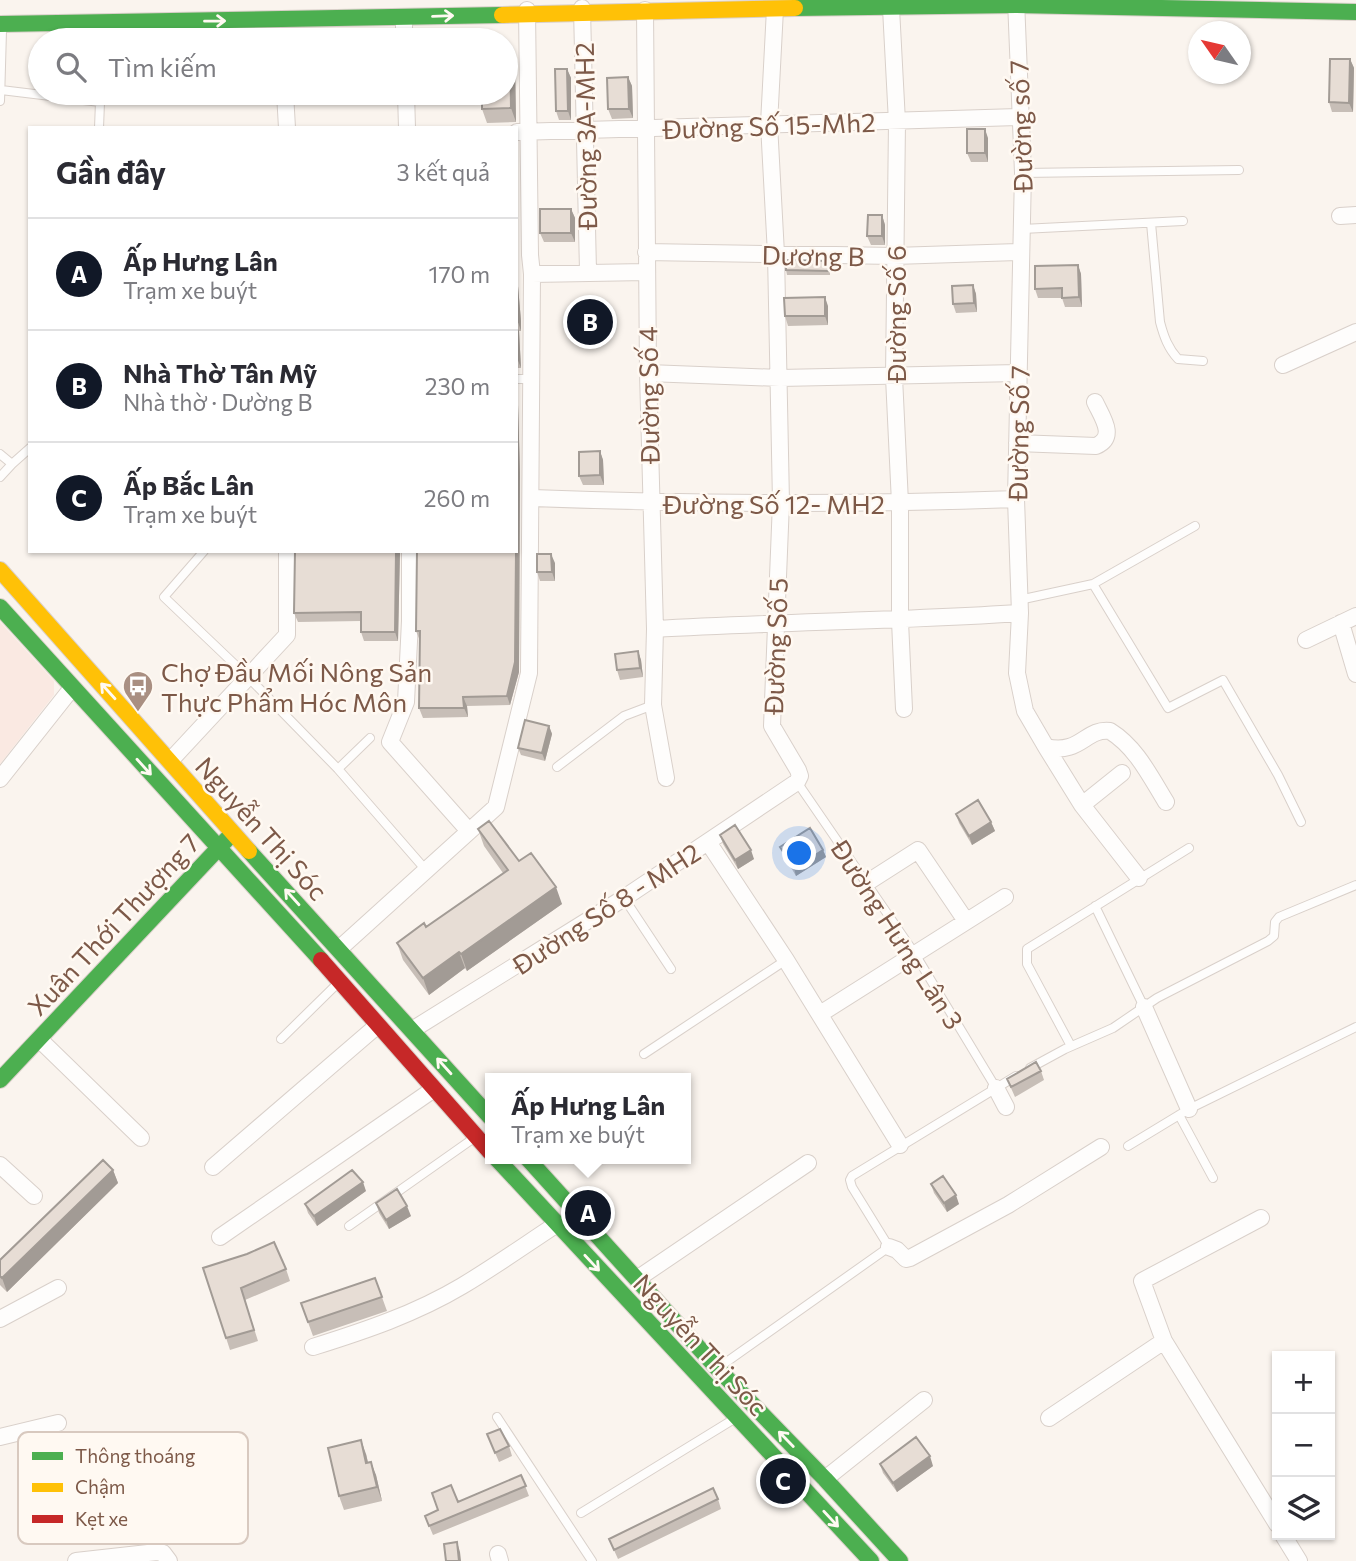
<!DOCTYPE html>
<html lang="vi">
<meta charset="utf-8">
<style>
body{margin:0;font-family:Commissioner,sans-serif;background:#f7f7f7;color:#2b2b33}
.controls{position:absolute;right:21px;bottom:21px;display:grid;overflow:hidden;border-radius:0px;box-shadow:0 2px 5px #0004}
.controls button{width:63px;height:63px;display:grid;place-items:center;padding:0;border:0;border-bottom:2px solid #e1e1e2;background:#fff;color:#2b2b33;font:35px sans-serif}
.compass{position:absolute;left:1188px;top:21px;width:63px;height:63px;border-radius:50%;background:#fff;box-shadow:0 2px 5px #0004;rotate:304deg}
.you{position:absolute;left:800px;top:854px;width:24px;height:24px;margin:-18px;border:5px solid #fff;border-radius:50%;background:#1a73e8;box-shadow:0 0 0 10px #1a73e833}
.badge{display:grid;place-items:center;width:46px;height:46px;border-radius:50%;background:#111827;color:#fff;font-size:23px;font-weight:700}
.pin{position:absolute;translate:-50% -50%;border:4px solid #fff;box-shadow:0 2px 7px #0006}
.popup{position:absolute;left:485px;top:1073px;width:206px;height:91px;box-sizing:border-box;display:grid;place-content:center;border-radius:0px;background:#fff;filter:drop-shadow(0 2px 5px #0005);font-size:23px;white-space:nowrap;color:#7c7c81}
.popup b{font-size:26px;color:#2b2b33}
.popup::after{content:'';position:absolute;left:50%;top:100%;margin-left:-14px;border:14px solid transparent;border-top-color:#fff}
.list{margin:0;padding:0;list-style:none}
h2{display:flex;justify-content:space-between;align-items:center;height:91px;margin:0;padding:0 28px;font-size:30px}
h2 small{font-size:23px;font-weight:400;color:#7c7c81}
.list li{display:grid;grid-template-columns:46px 1fr auto;gap:21px;align-items:center;box-sizing:border-box;height:112px;padding:0 28px;border-top:2px solid #e1e1e2}
.list b{display:block;font-size:26px;white-space:nowrap}
.list p{margin:0;font-size:23px;white-space:nowrap;color:#7c7c81}
.list em{font-size:23px;font-style:normal;color:#7c7c81}
.icon{flex:none;width:38px;height:38px;fill:none;stroke:currentColor;stroke-width:2;stroke-linecap:round;stroke-linejoin:round}
.map{position:relative;flex:none;width:1356px;height:1561px;overflow:hidden}
.search{position:absolute;background:#fff;box-shadow:0 2px 5px #0004;left:28px;top:28px;width:490px;height:77px;display:flex;align-items:center;gap:18px;box-sizing:border-box;padding:0 24px;border-radius:38px;color:#7c7c81;font-size:26px}
.panel{position:absolute;background:#fff;box-shadow:0 2px 5px #0004;left:28px;top:126px;width:490px;height:427px;border-radius:0px}
.map>svg:first-child{display:block}
.commercial{fill:#fae9e2}
.lines{fill:none;stroke-linecap:round;stroke-linejoin:round}
.lane-casing{stroke:#d9d0ca;stroke-width:10}
.street-casing{stroke:#d9d0ca;stroke-width:18}
.fast-casing{stroke:#dad0ca;stroke-width:18}
.slow-casing{stroke:#dad0ca;stroke-width:18}
.jam-casing{stroke:#dad0ca;stroke-width:18}
.lane{stroke:#fefdfc;stroke-width:8}
.street{stroke:#fefdfc;stroke-width:16}
.fast{stroke:#4caf50;stroke-width:16}
.slow{stroke:#ffc107;stroke-width:16}
.jam{stroke:#c62828;stroke-width:16}
.wall{fill:#c7beb7}
.shaded-wall{fill:#a29b95}
.building{fill:#e7ddd5;stroke:#a29b95;stroke-width:2}
.oneway{stroke:#fff9f2}
.labels{text-anchor:middle;dominant-baseline:central;stroke-width:5;stroke-linejoin:round;paint-order:stroke}
.street-label{font-size:26px;fill:#7d5948;stroke:#fff9f2}
.poi-label{font-size:26px;fill:#7d5948;stroke:#fff9f2;text-anchor:start}
.key{fill:#fff9f2;stroke:#d8c9bf;stroke-width:2}
.key-label{font-size:19px;fill:#7d5948}
</style>
<div class="map">
<svg width="1356" height="1561" viewBox="0 0 1356 1561">
<rect width="100%" height="100%" fill="#faf4ee"/>
<path class="commercial" d="M0,622L54,681V695L0,764Z"/>
<g class="lines">
<g class="lane-casing">
<path id="lane" d="M1,90L100,102L99,128
M0,101L2,31
M1023,173L1239,170
M1151,223L1160,322C1164,337 1168,348 1178,359L1203,361
M1022,229L1183,221
M516,379H531
M0,454L12,464L0,477
M12,464L30,448
M204,551L164,597L249,678L338,769L425,869
M1093,584L1168,708L1223,680L1278,775L1301,822
M1019,600L1093,584L1195,526
M557,767L624,716L653,705
M338,769L370,738
M797,782L915,954L996,1088
M624,898L671,969
M1095,906L1144,1007
M281,1039L338,983
M1071,1046L1027,964V949L1189,848
M644,1054L786,960
M1030,1068L1065,1049L1113,1028L1157,998L1268,941L1274,936L1275,922L1279,917L1356,885
M1179,1115L1213,1178
M1128,1146L1189,1109L1356,1027
M349,1226L474,1138
M718,1368L889,1247L852,1187L850,1180L852,1176L1016,1076
M497,1417L592,1561
M581,1513L734,1419"/>
</g>
<g class="street-casing">
<path id="street" d="M1016,0L1023,173L1016,499L1020,613L1017,673L1025,711L1046,747L1082,805L1139,878
M582,8L588,271
M891,8L897,122L894,377L900,503V621L904,709
M645,10L648,373L655,629L653,705L666,778
M404,18V40
M285,93L287,128
M406,93L407,128
M517,132L1021,117
M1340,216L1356,215
M646,252L894,256L1021,252
M532,274L646,272
M1283,365L1356,332
M648,373L780,378L1018,373
M1017,443L1096,446C1117,437 1102,417 1095,402
M532,498C693,504 855,505 1016,499
M410,551V621L406,702L390,742L468,830
M1341,623L1356,674
M655,629C776,622 898,621 1020,613
M1306,640L1356,616
M1046,747C1081,755 1085,728 1110,731C1136,747 1150,776 1166,802
M170,761L287,635V551
M0,779L72,688
M1082,805L1122,773
M708,842L786,960L900,1145
M868,882L918,850L966,921
M339,949L496,807L529,673L532,274L530,255L527,10
M1144,1007L1189,1109
M820,1014L1005,897
M412,1030L624,898L797,782L800,776L798,770L772,726L781,502L776,254L769,124L775,9
M39,1039L141,1138
M996,1088L1006,1107
M0,1165L34,1196
M213,1167L378,1025
M220,1237L434,1089
M889,1247L897,1250L906,1259L910,1258L1008,1205L1101,1147
M637,1279L808,1163
M0,1319L58,1288
M1164,1341L1277,1524
M313,1347C364,1331 415,1314 462,1286C494,1267 525,1245 557,1224
M1049,1418L1164,1341L1142,1281L1261,1218
M0,1437L58,1423
M825,1479L924,1400
M1283,1535L1299,1561
M498,1554L500,1561
M76,1561L157,1552L163,1553L169,1561"/>
</g>
<g class="fast-casing">
<path id="fast" d="M795,8L1016,5L1356,12
M0,24L502,15
M0,607L321,960
M249,851L490,1117
M0,1080L228,838
M497,1159L871,1561
M528,1159L717,1368L825,1479L900,1561"/>
</g>
<g class="slow-casing">
<path id="slow" d="M502,15L795,8
M0,570L249,851"/>
</g>
<g class="jam-casing">
<path id="jam" d="M321,960L490,1152"/>
</g>
<use href="#lane" class="lane"/>
<use href="#street" class="street"/>
<use href="#fast" class="fast"/>
<use href="#slow" class="slow"/>
<use href="#jam" class="jam"/>
</g>
<path class="wall" d="M1350,59L1354,68L1353,112H1332L1329,102Z
M515,62L516,122L487,123L482,109Z
M567,69L571,78V120H559L556,111Z
M628,77L632,86L633,118L612,119L608,109Z
M988,138V162H971L967,153Z
M571,209L575,218V242H544L540,233Z
M882,215L885,225V245H871L867,236Z
M828,261L830,265V275H787L786,270Z
M516,263L521,321V331H519L521,368H516Z
M1078,265L1081,274L1082,307H1065L1062,298H1038L1035,289Z
M973,285L976,294L977,312L956,313L953,304Z
M828,306V325L788,326L785,316Z
M518,405L520,473L519,672L510,705L467,706L468,717L423,718L419,708L420,641L416,631Z
M600,451L603,460L604,485H583L579,476Z
M400,551L398,641H364L361,632V621L298,622L294,613Z
M555,563V581H540L537,572Z
M638,651L641,660L643,677L620,680L617,670Z
M549,726L552,734L545,761L521,755L518,748Z
M956,814L991,822L995,831L972,845L959,823Z
M478,829L519,861L562,904L467,971L465,968L429,995L403,960L397,943L426,927L503,873L484,846Z
M720,835L754,859L738,869L723,844Z
M780,847L823,850L826,857L796,876L783,854Z
M1041,1071L1044,1080L1015,1097L1007,1079Z
M113,1170L118,1183L7,1292L0,1285V1260Z
M931,1184L959,1204L947,1212L934,1193Z
M366,1191L317,1226L308,1213L305,1204Z
M376,1203L411,1216L389,1229L379,1213Z
M203,1268L286,1269L290,1281L245,1300L258,1341L230,1350Z
M375,1278L387,1311L313,1336L301,1303Z
M487,1434L509,1446L512,1456L499,1462Z
M366,1454L368,1462L376,1475L382,1501L344,1510L339,1496Z
M880,1464L933,1466L897,1492L883,1473Z
M521,1475L529,1496L433,1535L425,1516Z
M718,1499L721,1509L618,1559L609,1539Z"/>
<path class="shaded-wall" d="M510,48L515,62L516,122L511,108Z
M1350,59L1354,68L1353,112L1349,103Z
M567,69L571,78V120L568,111Z
M628,77L632,86L633,118L629,109Z
M985,129L988,138V162L985,153Z
M571,209L575,218V242L571,233Z
M882,215L885,225V245L882,236Z
M516,263L521,321V331L518,322Z
M1078,265L1081,274L1082,307L1079,297Z
M973,285L976,294L977,312L974,303Z
M825,297L828,306V325L825,316Z
M516,325L519,331L521,368L517,358Z
M516,401L518,405L520,473L519,672L510,705L507,696L517,464Z
M600,451L603,460L604,485L600,475Z
M396,551H400L398,641L395,632Z
M551,554L555,563V581L552,572Z
M638,651L641,660L643,677L640,668Z
M463,697L467,706L468,717L464,708Z
M549,726L552,734L545,761L542,753Z
M991,822L995,831L972,845L969,836Z
M751,850L754,859L738,869L735,860Z
M823,850L826,857L796,876L794,868Z
M556,887L562,904L467,971L461,954Z
M459,952L465,968L429,995L423,978Z
M113,1170L118,1183L7,1292L2,1278Z
M363,1182L366,1191L317,1226L314,1216Z
M956,1195L959,1204L947,1212L944,1203Z
M407,1206L411,1216L389,1229L386,1220Z
M361,1440L366,1454L371,1477L366,1463Z
M930,1456L933,1466L897,1492L893,1483Z
M371,1462L376,1475L382,1501L377,1487Z
M457,1542L460,1552L461,1561H459Z"/>
<path class="building" d="M506,48H510L511,108L482,109V93H506Z
M1330,59H1350L1349,103L1329,102Z
M555,69H567L568,111H556Z
M628,77L629,109H608L607,78Z
M967,129H985V153H967Z
M540,209H571V233H540Z
M868,215H882V236H867Z
M786,260L828,261L829,271L786,270Z
M1078,265L1079,297L1062,298V288L1035,289V266Z
M973,285L974,303L953,304L952,286Z
M516,293L518,312V322H516Z
M825,297V316H785L784,298Z
M600,451V475L579,476V452Z
M295,551H396L395,632H361V612L294,613Z
M417,551H516L515,662L507,696L463,697L464,708H419L420,631H416Z
M537,554H551L552,572H537Z
M638,651L640,668L617,670L615,654Z
M525,720L549,726L542,753L518,748Z
M978,800L991,822L969,836L956,814Z
M489,821L519,861L531,853L556,887L461,954L459,952L423,978L397,943L424,923L426,927L508,870L478,829Z
M735,825L751,850L735,860L720,835Z
M810,828L823,850L794,868L780,847Z
M1036,1062L1041,1071L1011,1087L1007,1079Z
M103,1160L113,1170L2,1278L0,1276V1260Z
M352,1170L363,1182L314,1216L305,1204Z
M943,1176L956,1195L944,1203L931,1184Z
M397,1189L407,1206L386,1220L376,1203Z
M274,1242L286,1269L241,1288L254,1330L226,1338L203,1268L247,1254Z
M375,1278L382,1297L308,1322L301,1303Z
M500,1429L509,1446L495,1453L487,1434Z
M916,1437L930,1456L893,1483L880,1464Z
M361,1440L366,1463L371,1462L377,1487L339,1496L328,1448Z
M521,1475L526,1486L429,1526L425,1516L438,1510L432,1493L451,1485L458,1502Z
M713,1488L718,1499L614,1550L609,1539Z
M457,1542L459,1561H446L444,1544Z"/>
<defs><path id="oneway-shaft" d="M-6 0H5M1.5-3L5.5 0L1.5 3" fill="none" stroke-width="1.6" stroke-linecap="round" stroke-linejoin="round" transform="scale(1.75)"/></defs>
<g class="oneway">
<use href="#oneway-shaft" transform="translate(443 16) rotate(-2)"/>
<use href="#oneway-shaft" transform="translate(215 21) rotate(-1)"/>
<use href="#oneway-shaft" transform="translate(108 691) rotate(-132)"/>
<use href="#oneway-shaft" transform="translate(144 767) rotate(48)"/>
<use href="#oneway-shaft" transform="translate(292 897) rotate(-132)"/>
<use href="#oneway-shaft" transform="translate(444 1066) rotate(-132)"/>
<use href="#oneway-shaft" transform="translate(592 1263) rotate(47)"/>
<use href="#oneway-shaft" transform="translate(786 1439) rotate(-134)"/>
<use href="#oneway-shaft" transform="translate(831 1519) rotate(47)"/>
</g>
<defs>
<g id="bus-pin" transform="scale(1.575)"><path d="M0 17L-7.5 6A9.5 9.5 0 1 1 7.5 6Z" fill="#a98f82" stroke="#fff9f2"/><path d="M-5-6H5V4H4V6H2V4H-2V6H-4V4H-5ZM-3.5-4V0h7V-4ZM-3.5 1.2v1.5H-2V1.2ZM2 1.2v1.5H3.5V1.2Z" fill="#fff"/></g>
</defs>
<g fill-rule="evenodd">
<use href="#bus-pin" x="138" y="686"/>
</g>
<g class="labels">
<g class="street-label">
<text transform="translate(769 125) rotate(-2)">Đường Số 15-Mh2</text>
<text transform="translate(1020 126) rotate(-92)">Đường số 7</text>
<text transform="translate(585 136) rotate(-91)">Đường 3A-MH2</text>
<text transform="translate(813 255) rotate(1)">Dương B</text>
<text transform="translate(895 314) rotate(-90)">Đường Số 6</text>
<text transform="translate(648 395) rotate(-91)">Đường Số 4</text>
<text transform="translate(1018 433) rotate(-89)">Đường Số 7</text>
<text x="774" y="503">Đường Số 12- MH2</text>
<text transform="translate(775 646) rotate(-88)">Đường Số 5</text>
<text transform="translate(262 828) rotate(48)">Nguyễn Thị Sóc</text>
<text transform="translate(606 908) rotate(-33)">Đường Số 8 - MH2</text>
<text transform="translate(113 924) rotate(-47)">Xuân Thới Thượng 7</text>
<text transform="translate(898 934) rotate(57)">Đường Hưng Lân 3</text>
<text transform="translate(701 1344) rotate(47)">Nguyễn Thị Sóc</text>
</g>
<g class="poi-label">
<text x="161" y="671">Chợ Đầu Mối Nông Sản<tspan x="161" dy="30">Thực Phẩm Hóc Môn</tspan></text>
</g>
</g>
<rect x="18" y="1432" width="230" height="112" rx="10" class="key"/>
<rect x="32" y="1452" width="31" height="8" fill="#4caf50"/>
<rect x="32" y="1483" width="31" height="9" fill="#ffc107"/>
<rect x="32" y="1515" width="31" height="8" fill="#c62828"/>
<g class="key-label">
<text x="75" y="1463">Thông thoáng</text>
<text x="75" y="1494">Chậm</text>
<text x="75" y="1526">Kẹt xe</text>
</g>
</svg>
<div class="controls">
<button>+</button>
<button>−</button>
<button><svg class="icon" aria-label="layers" viewBox="0 0 24 24"><path d="M12 4l9 5-9 5-9-5zM3 14l9 5 9-5"/></svg></button>
</div>
<svg class="compass" viewBox="-18 -18 36 36"><path d="M0-13l5 13h-10z" fill="#e53935"/><path d="M0 13l5-13h-10z" fill="#7c7c81"/></svg>
<div class="you"></div>
<div class="pin badge" style="left:588px;top:1213px">A</div>
<div class="popup"><b>Ấp Hưng Lân</b>Trạm xe buýt</div>
<div class="pin badge" style="left:590px;top:322px">B</div>
<div class="pin badge" style="left:783px;top:1481px">C</div>
<div class="search"><svg class="icon" aria-label="search" viewBox="0 0 24 24"><circle cx="10" cy="10" r="6"/><path d="M15 15l6 6"/></svg>Tìm kiếm</div>
<section class="panel">
<h2>Gần đây<small>3 kết quả</small></h2>
<ul class="list">
<li><span class="badge">A</span><div><b>Ấp Hưng Lân</b><p>Trạm xe buýt</p></div><em>170 m</em></li>
<li><span class="badge">B</span><div><b>Nhà Thờ Tân Mỹ</b><p>Nhà thờ · Dường B</p></div><em>230 m</em></li>
<li><span class="badge">C</span><div><b>Ấp Bắc Lân</b><p>Trạm xe buýt</p></div><em>260 m</em></li>
</ul>
</section>
</div>
